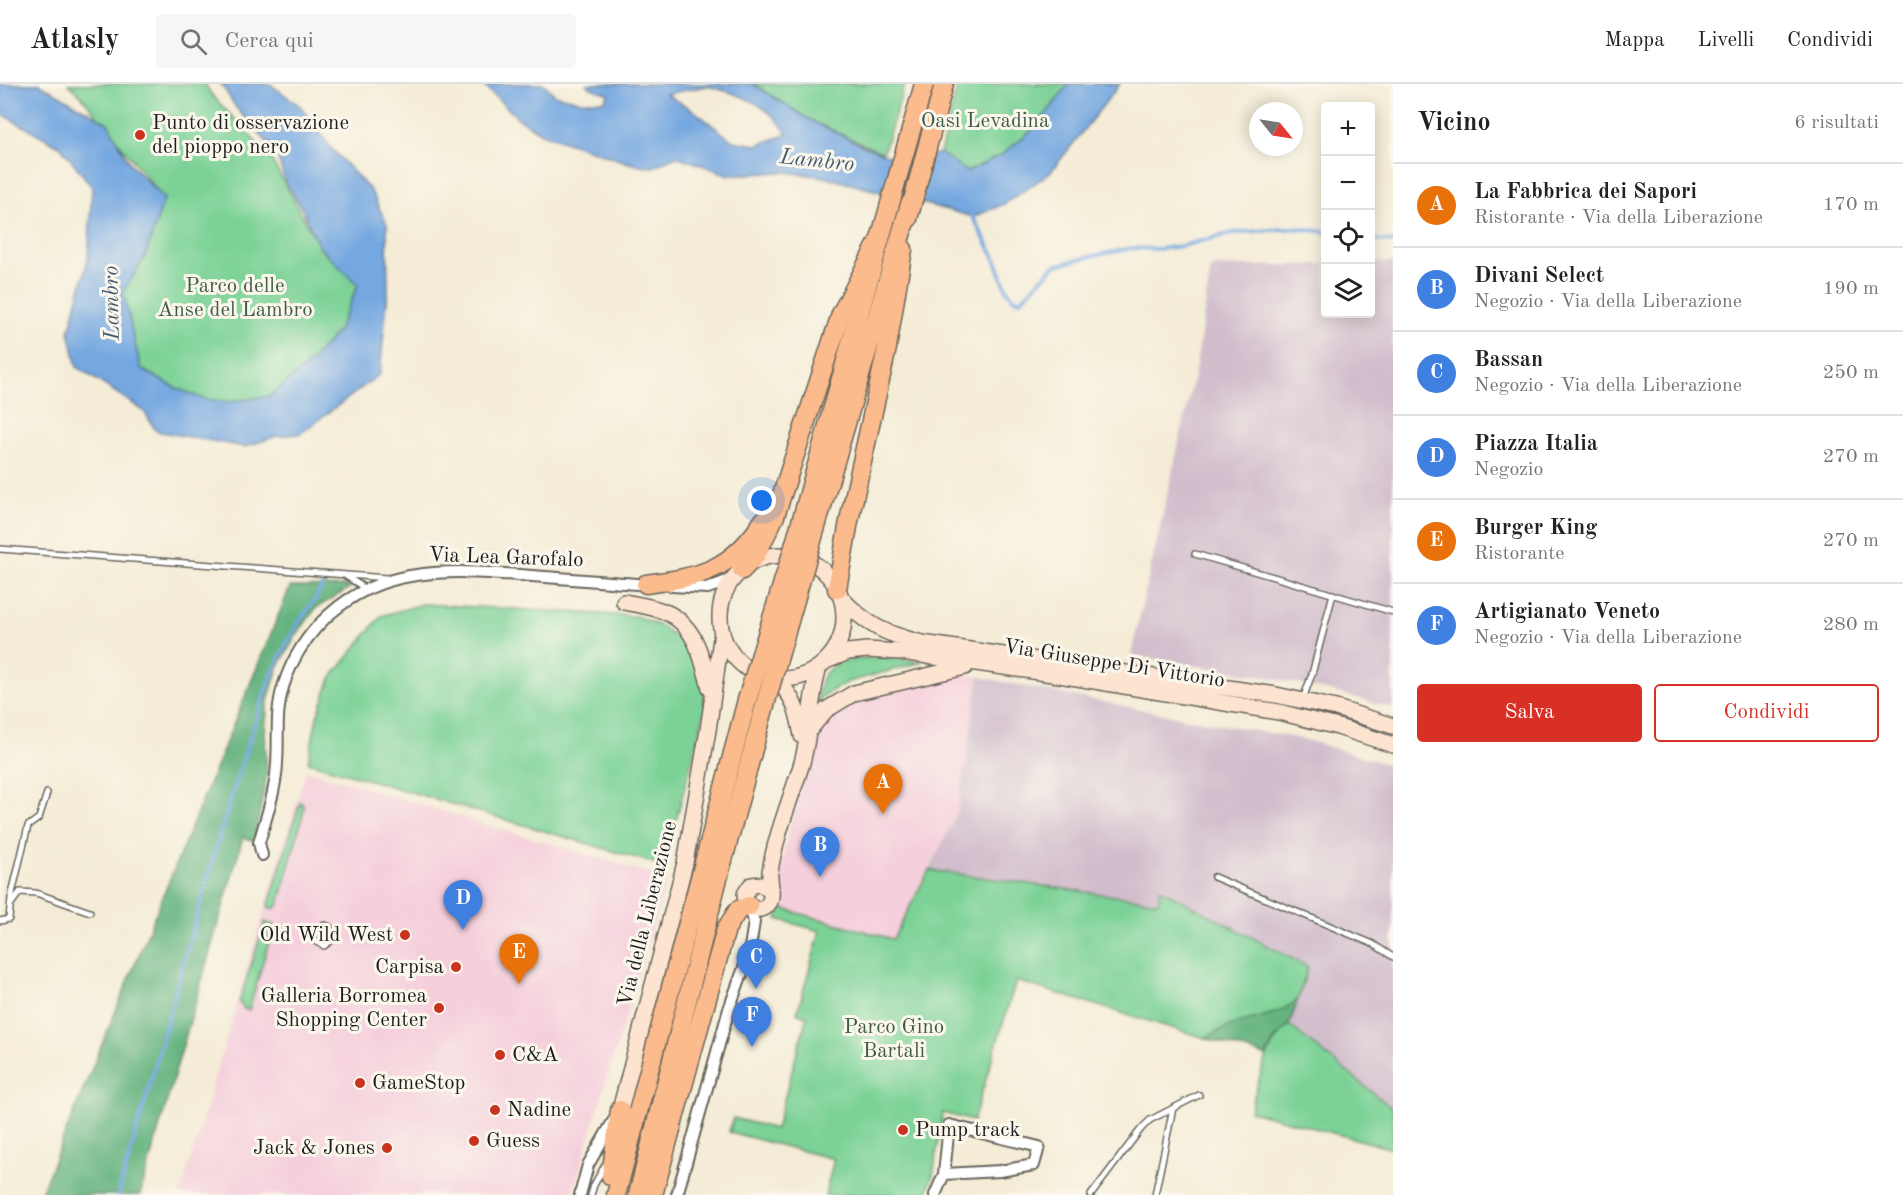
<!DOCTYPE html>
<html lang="it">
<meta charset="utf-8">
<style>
body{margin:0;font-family:"Old Standard TT",serif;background:#f6f6f6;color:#222}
.controls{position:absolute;right:18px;top:18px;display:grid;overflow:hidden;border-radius:6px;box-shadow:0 3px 15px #0003}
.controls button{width:54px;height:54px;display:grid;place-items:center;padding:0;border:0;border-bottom:2px solid #e0e0e0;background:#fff;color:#222;font:30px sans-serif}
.compass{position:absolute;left:1249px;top:18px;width:54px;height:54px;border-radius:50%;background:#fff;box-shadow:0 3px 15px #0003;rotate:120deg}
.you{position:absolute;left:762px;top:417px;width:21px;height:21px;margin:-15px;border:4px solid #fff;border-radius:50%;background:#1a73e8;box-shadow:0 0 0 9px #1a73e833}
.badge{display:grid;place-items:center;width:39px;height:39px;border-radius:50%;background:#d93025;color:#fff;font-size:20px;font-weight:700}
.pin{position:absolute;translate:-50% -50px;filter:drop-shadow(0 2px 3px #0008)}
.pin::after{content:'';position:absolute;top:32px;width:21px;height:18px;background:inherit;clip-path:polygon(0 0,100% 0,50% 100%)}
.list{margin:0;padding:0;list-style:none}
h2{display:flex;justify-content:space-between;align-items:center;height:78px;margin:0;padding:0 24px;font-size:26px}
h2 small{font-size:20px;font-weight:400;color:#767676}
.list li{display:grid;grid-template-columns:39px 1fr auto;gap:18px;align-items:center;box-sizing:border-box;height:84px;padding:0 24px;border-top:2px solid #e0e0e0}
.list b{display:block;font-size:22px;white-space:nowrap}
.list p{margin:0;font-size:20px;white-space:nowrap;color:#767676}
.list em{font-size:20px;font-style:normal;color:#767676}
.actions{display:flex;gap:12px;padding:18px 24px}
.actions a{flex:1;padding:14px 0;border:2px solid #d93025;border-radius:6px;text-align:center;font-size:21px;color:#d93025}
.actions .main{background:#d93025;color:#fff}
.icon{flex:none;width:33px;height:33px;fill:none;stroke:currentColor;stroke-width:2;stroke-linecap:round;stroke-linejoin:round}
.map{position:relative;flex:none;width:1393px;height:1111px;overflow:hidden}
header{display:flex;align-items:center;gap:36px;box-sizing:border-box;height:84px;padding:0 30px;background:#fff;border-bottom:2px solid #e0e0e0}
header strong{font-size:28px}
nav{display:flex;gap:33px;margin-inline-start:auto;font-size:21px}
.search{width:420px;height:54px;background:#f6f6f6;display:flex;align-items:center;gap:15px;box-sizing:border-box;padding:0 21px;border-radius:6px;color:#767676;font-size:22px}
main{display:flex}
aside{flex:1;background:#fff}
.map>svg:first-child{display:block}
.built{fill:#f5cfdc}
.industrial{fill:#d1bdcc}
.green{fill:#7cd296;stroke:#4c7759;stroke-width:1.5}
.forest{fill:#65b47f;stroke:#40684e;stroke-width:1.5}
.water{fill:#74a7e0;stroke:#48627e;stroke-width:1.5;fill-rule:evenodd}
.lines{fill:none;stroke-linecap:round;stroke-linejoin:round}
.stream{stroke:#74a7e0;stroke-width:4}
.service-casing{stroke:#68655d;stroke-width:8}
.minor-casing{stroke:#68655d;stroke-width:14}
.secondary-casing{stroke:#68655d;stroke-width:18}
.primary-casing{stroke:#68655d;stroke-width:21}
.trunk-casing{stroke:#68655d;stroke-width:21}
.service{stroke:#fff;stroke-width:5}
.minor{stroke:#fff;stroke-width:10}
.secondary{stroke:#fde4d1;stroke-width:15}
.primary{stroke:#fbbb8c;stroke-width:18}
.trunk{stroke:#fbbb8c;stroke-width:18}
.trunk-bridge-casing{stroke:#68655d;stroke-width:21;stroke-linecap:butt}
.trunk-bridge{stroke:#fbbb8c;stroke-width:18}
.poi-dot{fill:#c8321e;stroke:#fbf7ec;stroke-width:2}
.labels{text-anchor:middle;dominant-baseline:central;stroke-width:6;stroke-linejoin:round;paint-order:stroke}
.park-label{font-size:21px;fill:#3e5c47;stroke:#fbf7ec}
.poi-label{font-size:21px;fill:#1c1c1c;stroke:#fbf7ec;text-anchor:start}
.street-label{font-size:21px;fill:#1c1c1c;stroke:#fbf7ec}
.water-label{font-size:22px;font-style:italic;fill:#445b74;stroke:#fbf7ec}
</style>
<header>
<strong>Atlasly</strong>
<div class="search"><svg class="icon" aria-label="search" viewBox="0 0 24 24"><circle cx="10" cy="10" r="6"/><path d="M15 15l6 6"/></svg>Cerca qui</div>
<nav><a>Mappa</a><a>Livelli</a><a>Condividi</a></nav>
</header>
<main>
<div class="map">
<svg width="1393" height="1111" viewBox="0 0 1393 1111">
<rect width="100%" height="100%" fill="#fbf7ec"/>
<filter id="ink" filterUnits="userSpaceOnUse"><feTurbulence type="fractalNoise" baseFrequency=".0167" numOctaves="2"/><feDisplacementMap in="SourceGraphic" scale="12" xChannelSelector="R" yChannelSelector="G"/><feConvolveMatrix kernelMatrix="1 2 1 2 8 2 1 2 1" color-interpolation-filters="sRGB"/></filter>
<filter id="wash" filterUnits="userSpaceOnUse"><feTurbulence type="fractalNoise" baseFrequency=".008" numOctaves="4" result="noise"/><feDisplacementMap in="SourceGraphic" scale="24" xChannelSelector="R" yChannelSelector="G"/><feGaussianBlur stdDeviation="1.35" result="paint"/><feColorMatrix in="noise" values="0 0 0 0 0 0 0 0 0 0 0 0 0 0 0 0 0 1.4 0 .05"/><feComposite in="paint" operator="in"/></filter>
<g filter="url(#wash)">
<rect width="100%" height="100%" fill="#f4ecd6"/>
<path class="built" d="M950,587L979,593L958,726L893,856L771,822L807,673L829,635L847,618Z
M306,686L667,795L572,1111H180Z"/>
<path class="industrial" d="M1393,178V624L1331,607L1261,592L1131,571L1196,283L1211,183L1325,180L1326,230H1370L1371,179Z
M979,593L1189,635L1303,655L1393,682V1025L1289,941L1308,883L1161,805L1158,818L929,786L958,726Z"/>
<path class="green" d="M68,0H205L211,10L270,73L320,164L358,200L338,247L306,282L270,312L229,318L204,315L176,304L141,285L123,208L145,173L164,115L82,13Z
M753,0H905L883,69L810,36Z
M958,0H1069L1036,43L1003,70L967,88L940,69Z
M423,520L636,532L663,543L685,561L702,594L706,623L664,782L308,678L317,633L331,594L381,532Z
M883,573L922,578L848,598L829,608L817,618C818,611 819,602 822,595C831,574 864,574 883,573Z
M300,718L304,722L303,730L279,820L274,825L268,823Z
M929,786L1158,818L1160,805L1308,883L1298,915L1288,924L1274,930L1237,939L1205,954L1016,897L973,1037L943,1029L933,1091L926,1111H825L834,1075L729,1048L733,1034L776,1045L807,932L797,929L820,847L777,835L780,824L893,855Z
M265,838L274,841L249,926L244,925L239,918Z
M1289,941L1393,1025V1065L1250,1027C1259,997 1264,963 1289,941Z"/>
<path class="forest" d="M353,502L316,524L299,547L278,583L268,617L265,649L267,691L254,757L243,753L140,1111H40L290,503Z
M1298,915L1289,941L1274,956L1266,972L1205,954C1215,949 1225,943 1236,940C1258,932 1279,932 1298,915Z"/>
<path class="water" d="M0,0H40L108,39L129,78L164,115L145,173L123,208L141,285L176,304L204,315L229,318L270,312L306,282L338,247L358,201L320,164L302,125L285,97L276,68L237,25L221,0H270L300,22L331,64L371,107L387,140L388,207L380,290L300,350L277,352L245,363L156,347L144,327L77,283L69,248L88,175L92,103L61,63L0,29Z
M482,0H544L555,11L580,17H604L609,10L591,4L586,0H753L810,36L868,64L908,79L940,69L967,88L1003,70L1036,43L1069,0H1120L1050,89L1004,120L973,133L825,93L784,88L729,91L676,72L653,83L632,80L543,50L520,36ZM707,2C739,10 769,19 787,50L757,61L733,57L693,26L666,10Z"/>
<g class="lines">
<path class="stream" d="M970,128L994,172L1007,206L1014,215L1021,216L1054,182L1084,174L1132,164L1159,165L1181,162L1233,149L1296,144L1326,148
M1370,155L1393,158
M118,1111C168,943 209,772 266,606C275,583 284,562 297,541C308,523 318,515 325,495"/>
</g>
</g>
<g filter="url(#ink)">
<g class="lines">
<g class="service-casing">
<path id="service" d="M0,465L387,494
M1195,470L1393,528
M344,491L360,501L364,508
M1303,615L1312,590L1333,510
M1214,793L1373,860L1393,873
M11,820L20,808L36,809L90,828
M0,837L9,835L11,814L28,742L39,734L47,709
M325,841L330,843L333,849L331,857L324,862L316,858L313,851L318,844Z
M591,1111L594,1101L605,1081
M1091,1111L1141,1045L1150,1036L1199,1011
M1155,1111L1173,1024"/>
</g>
<g class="minor-casing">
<path id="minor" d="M672,502L708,504L733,495
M262,771L259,759C266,733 276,706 277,679C279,653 275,629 283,603C301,545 349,502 410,492C450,485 492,489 532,492C572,495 611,498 650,501
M580,1111L588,1081L615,1034
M677,1111L729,925L749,870L754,838L750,823
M935,1111L944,1090L949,1041L1039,1063L1034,1081L1000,1087L944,1090"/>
</g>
<g class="secondary-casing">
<path id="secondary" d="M720 533a62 62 0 1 1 124 0a62 62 0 1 1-124 0Z
M841,514C869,543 884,549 922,559L1276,611L1336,624L1393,642
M624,518C635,520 648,522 660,526C695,537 702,573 710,604
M826,577L848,568L867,566L901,568L1059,591L1279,628L1338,643L1393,661
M774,595C794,610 798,628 802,652
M807,649L826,626L854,609L965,583
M770,807L762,800L751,801L745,810C745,823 761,832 769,819C774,811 769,797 770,788C774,756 791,714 801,682C811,650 809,616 819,583
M620,1026L685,779L708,646L722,548"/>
</g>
<g class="primary-casing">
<path id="primary" d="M908,135L944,0
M742,486L756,471L775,432L841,230L880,155L924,0
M646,500C701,493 732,486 764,436
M837,505L849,437L887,264L903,165"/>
</g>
<g class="trunk-casing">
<path id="trunk" d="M796,456L880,155
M811,460L910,120
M611,1092L620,1026
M616,1111L747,616
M638,1111L716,802L765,621
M653,1111L726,845L738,826L749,822"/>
</g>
<use href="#service" class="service"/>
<use href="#minor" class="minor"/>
<use href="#secondary" class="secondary"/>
<use href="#primary" class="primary"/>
<use href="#trunk" class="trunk"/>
<g class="trunk-bridge-casing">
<path id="trunk-bridge" d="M747,616L796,456
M765,621L811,460"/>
</g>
<use href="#trunk-bridge" class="trunk-bridge"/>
</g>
</g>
<g class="poi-dot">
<circle cx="140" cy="51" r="6"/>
<circle cx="405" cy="851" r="6"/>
<circle cx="456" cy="883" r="6"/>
<circle cx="439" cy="924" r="6"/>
<circle cx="500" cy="971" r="6"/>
<circle cx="360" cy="999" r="6"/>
<circle cx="495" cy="1026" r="6"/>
<circle cx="903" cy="1046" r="6"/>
<circle cx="474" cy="1057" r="6"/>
<circle cx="387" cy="1064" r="6"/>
</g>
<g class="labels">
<g class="park-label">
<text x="985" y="37">Oasi Levadina</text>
<text x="235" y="202">Parco delle<tspan x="235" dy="24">Anse del Lambro</tspan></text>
<text x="894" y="943">Parco Gino<tspan x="894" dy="24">Bartali</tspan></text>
</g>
<g class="poi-label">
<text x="152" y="39">Punto di osservazione<tspan x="152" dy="24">del pioppo nero</tspan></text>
<text x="393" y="851" text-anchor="end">Old Wild West</text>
<text x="444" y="883" text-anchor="end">Carpisa</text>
<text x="427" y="912" text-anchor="end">Galleria Borromea<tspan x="427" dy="24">Shopping Center</tspan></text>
<text x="512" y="971">C&amp;A</text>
<text x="372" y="999">GameStop</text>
<text x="507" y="1026">Nadine</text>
<text x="915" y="1046">Pump track</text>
<text x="486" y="1057">Guess</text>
<text x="375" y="1064" text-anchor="end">Jack &amp; Jones</text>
</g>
<g class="street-label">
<text transform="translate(506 474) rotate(2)">Via Lea Garofalo</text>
<text transform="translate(1114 580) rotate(9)">Via Giuseppe Di Vittorio</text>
<text transform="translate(648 830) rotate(-76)">Via della Liberazione</text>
</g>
<g class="water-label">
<text transform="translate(817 77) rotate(6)">Lambro</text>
<text transform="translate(112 219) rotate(-91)">Lambro</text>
</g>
</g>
</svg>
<div class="controls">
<button>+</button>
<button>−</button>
<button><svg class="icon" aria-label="locate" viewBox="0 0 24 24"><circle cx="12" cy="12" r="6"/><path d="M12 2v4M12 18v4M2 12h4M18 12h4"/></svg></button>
<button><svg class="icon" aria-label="layers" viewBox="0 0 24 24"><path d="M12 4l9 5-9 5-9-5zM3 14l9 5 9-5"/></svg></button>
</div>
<svg class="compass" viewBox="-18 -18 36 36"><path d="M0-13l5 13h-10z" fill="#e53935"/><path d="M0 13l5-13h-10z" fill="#767676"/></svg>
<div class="you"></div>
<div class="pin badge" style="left:883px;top:730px;background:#e8710a">A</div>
<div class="pin badge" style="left:820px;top:793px;background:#3f7fe0">B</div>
<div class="pin badge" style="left:756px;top:905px;background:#3f7fe0">C</div>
<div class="pin badge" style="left:463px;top:846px;background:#3f7fe0">D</div>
<div class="pin badge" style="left:519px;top:900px;background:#e8710a">E</div>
<div class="pin badge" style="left:752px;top:963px;background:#3f7fe0">F</div>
</div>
<aside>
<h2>Vicino<small>6 risultati</small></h2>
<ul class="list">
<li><span class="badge" style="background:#e8710a">A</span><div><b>La Fabbrica dei Sapori</b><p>Ristorante · Via della Liberazione</p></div><em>170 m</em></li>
<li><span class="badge" style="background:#3f7fe0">B</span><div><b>Divani Select</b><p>Negozio · Via della Liberazione</p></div><em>190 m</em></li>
<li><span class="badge" style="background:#3f7fe0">C</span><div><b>Bassan</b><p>Negozio · Via della Liberazione</p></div><em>250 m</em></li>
<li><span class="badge" style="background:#3f7fe0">D</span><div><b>Piazza Italia</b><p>Negozio</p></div><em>270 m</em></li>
<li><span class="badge" style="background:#e8710a">E</span><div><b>Burger King</b><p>Ristorante</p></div><em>270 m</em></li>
<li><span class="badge" style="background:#3f7fe0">F</span><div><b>Artigianato Veneto</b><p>Negozio · Via della Liberazione</p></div><em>280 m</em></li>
</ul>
<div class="actions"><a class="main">Salva</a><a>Condividi</a></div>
</aside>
</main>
